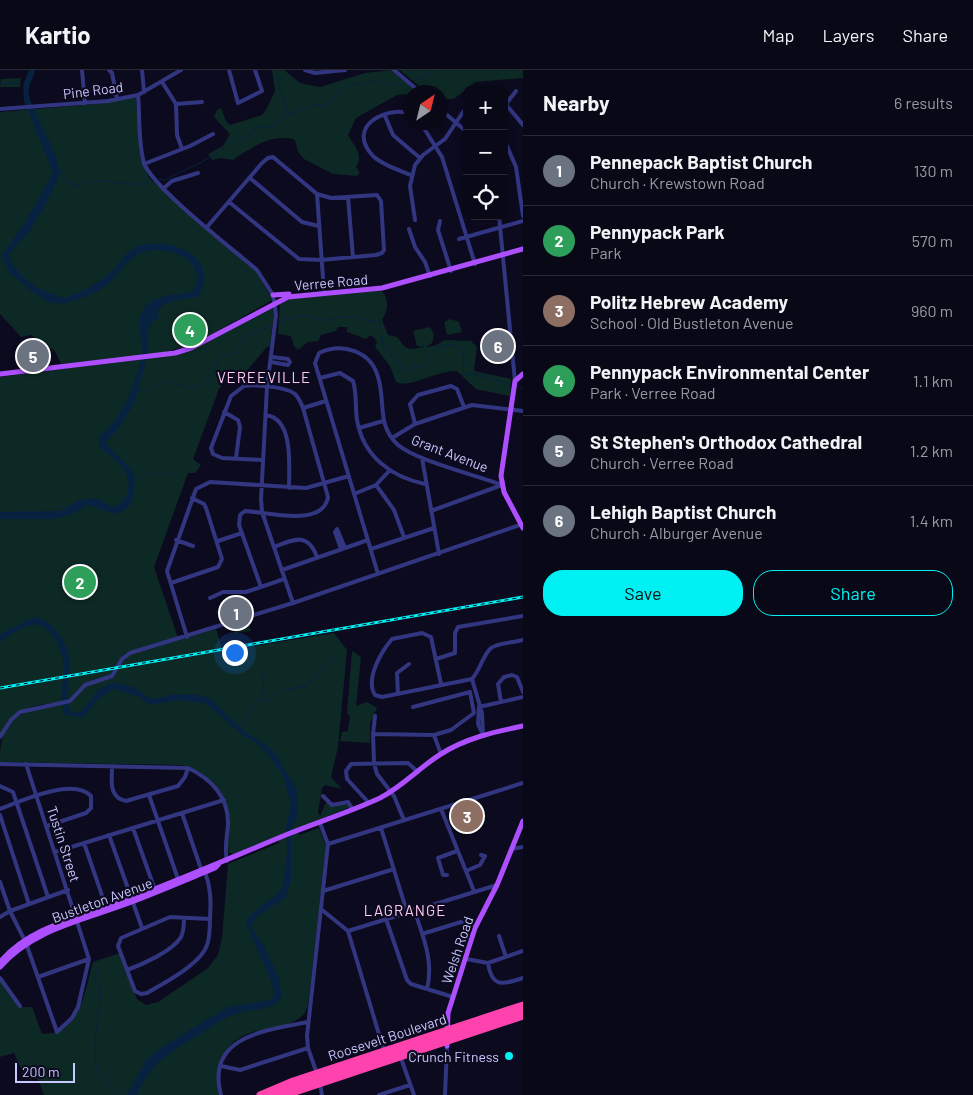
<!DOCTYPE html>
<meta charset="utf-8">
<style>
body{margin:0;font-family:Barlow,sans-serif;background:#12111f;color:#f1f3f6}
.controls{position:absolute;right:15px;top:15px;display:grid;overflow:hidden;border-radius:10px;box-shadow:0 2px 8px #0003}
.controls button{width:45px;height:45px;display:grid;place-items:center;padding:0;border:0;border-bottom:1px solid #292935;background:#090816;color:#f1f3f6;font:25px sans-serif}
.compass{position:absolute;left:403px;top:15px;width:45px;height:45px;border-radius:50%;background:#090816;box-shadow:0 2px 8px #0003;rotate:35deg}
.scale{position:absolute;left:15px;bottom:12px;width:60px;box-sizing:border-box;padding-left:5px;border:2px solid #c9c8ff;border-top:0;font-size:14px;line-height:18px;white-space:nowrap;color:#c9c8ff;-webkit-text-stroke:4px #0c0a1e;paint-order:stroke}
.you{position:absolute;left:234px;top:582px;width:18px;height:18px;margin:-12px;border:4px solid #fff;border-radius:50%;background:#1a73e8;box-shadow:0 0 0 8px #1a73e833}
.badge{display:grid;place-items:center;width:32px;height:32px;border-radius:50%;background:#00f1f3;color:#fff;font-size:16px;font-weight:700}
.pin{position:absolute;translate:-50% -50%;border:2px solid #fff;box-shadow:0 1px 5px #0006}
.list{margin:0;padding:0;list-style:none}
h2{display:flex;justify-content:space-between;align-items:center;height:65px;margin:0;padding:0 20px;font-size:21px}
h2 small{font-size:16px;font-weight:400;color:#999aa1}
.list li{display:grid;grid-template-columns:32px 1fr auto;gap:15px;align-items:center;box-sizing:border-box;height:70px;padding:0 20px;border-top:1px solid #292935}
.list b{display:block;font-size:19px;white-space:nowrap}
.list p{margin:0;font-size:16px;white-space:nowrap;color:#999aa1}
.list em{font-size:16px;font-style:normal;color:#999aa1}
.actions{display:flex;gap:10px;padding:15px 20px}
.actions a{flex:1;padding:11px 0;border:1px solid #00f1f3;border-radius:20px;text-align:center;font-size:18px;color:#00f1f3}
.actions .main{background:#00f1f3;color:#111}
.icon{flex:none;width:28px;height:28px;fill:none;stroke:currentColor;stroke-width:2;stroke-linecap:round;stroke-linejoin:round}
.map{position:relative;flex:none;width:523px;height:1025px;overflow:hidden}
header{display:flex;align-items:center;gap:30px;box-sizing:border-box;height:70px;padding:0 25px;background:#090816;border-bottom:1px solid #292935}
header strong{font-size:24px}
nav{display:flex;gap:28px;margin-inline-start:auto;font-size:18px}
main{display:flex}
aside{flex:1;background:#090816}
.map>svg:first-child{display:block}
.green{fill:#0d2925}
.water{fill:#072141}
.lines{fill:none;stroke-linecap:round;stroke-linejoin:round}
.stream{stroke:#072141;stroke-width:1}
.minor{stroke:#323681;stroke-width:4}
.major{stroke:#ad4fff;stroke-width:5}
.highway{stroke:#ff43ae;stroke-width:7}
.rail-casing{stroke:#00f1f3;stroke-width:3}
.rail{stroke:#0c0a1e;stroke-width:1;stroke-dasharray:4;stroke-linecap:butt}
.poi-dot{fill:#00f1f3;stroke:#0c0a1e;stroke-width:2}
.labels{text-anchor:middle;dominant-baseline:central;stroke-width:4.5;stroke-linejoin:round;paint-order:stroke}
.street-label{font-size:14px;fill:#c9c8ff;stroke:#0c0a1e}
.poi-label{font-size:14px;fill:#c9c8ff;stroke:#0c0a1e;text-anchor:end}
.neighbourhood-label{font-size:15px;letter-spacing:1px;fill:#ffcaf1;stroke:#0c0a1e}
</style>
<header>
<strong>Kartio</strong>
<nav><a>Map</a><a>Layers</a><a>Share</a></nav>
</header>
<main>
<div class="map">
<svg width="523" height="1025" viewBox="0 0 523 1025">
<rect width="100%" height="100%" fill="#0c0a1e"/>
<path class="green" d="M272,0H284L300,13L320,17L365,3L391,0L417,22H410V28L405,24L397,25L356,48L348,65C354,76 364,85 356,97L360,103L357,106L333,104L304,89L298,82L295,70C274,62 250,78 233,90L221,88L212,90L208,84L223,76L230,64L214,47L217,40L221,38L226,51L230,55L262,45L266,40L275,21Z
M400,0H523V8L475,12L454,29H445L441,34L440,22H426Z
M21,8L20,17H0L1,9Z
M134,27L136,29L140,85L149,108L255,200L272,229L269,232L194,274L165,282L175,285L272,238L274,242L270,276L266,278L245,303L225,311L219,319L193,389L201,395L195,403H188L154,497L178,568L125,584L112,604L84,614L74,625L88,615L114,606L122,591L128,585L216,559L223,581L334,563L347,580L338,677L331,707L342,719L325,715L322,718L318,742L320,746L326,732L332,737L348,734L350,737L297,759L299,765L319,758L326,776L308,935C300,970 232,944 221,994C218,1005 217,1014 219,1025H44L38,1009H26L14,983L0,987V908L20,937H32L42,964L54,963L55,961L56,963C83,948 85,920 93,892L120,883L137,929L146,935L158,932L192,909L208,898L218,885L222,868L228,794L279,773L278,767L234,784L229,783C226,773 230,761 230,752C229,723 209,703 183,695L0,692C0,649 15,645 52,633C25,636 16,641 0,665V307L134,290L136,286L61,294L55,281L31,265L21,267L0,244V42L96,34Z
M380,220C390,227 388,240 382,250L388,265L397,267L405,277L410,279L434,276L445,270L471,271L477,277L474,301L511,309L510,326L476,319L457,301C437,300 410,319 396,312L390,296L375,277L377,271L371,265L366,269L347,262V257H338L336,261L321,265L318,271L308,272L298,280L294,276L291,266L278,264L280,234L288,229Z
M450,249L459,252L462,262L447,265L444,252Z
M430,257L434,264L432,273L426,277L417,276L413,261Z
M249,530L254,543L222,553L221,549H219L216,541Z
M247,550L251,561L235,563L232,555Z
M352,581L361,587L356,636L367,632L377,638L370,653V673L340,671L342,662L348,661L350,647L347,643Z"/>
<path class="water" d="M29,0H35C34,9 27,15 29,25C33,45 62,88 59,104C58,114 35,153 29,162C23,170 14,177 8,185C20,211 40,221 65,228C81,222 96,215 109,204C120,195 121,185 136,177C154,169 190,175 200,193C206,205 206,214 199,226C186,230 166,229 157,241L159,247L157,250H153L148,261V283L135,331L121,355L105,373L134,402C135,415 136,444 114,443C106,442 95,437 87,435L71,445L54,449H0V442L60,441L79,430L97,428L112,437C133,431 133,406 118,392C112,386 105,383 99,377L100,367C125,342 132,323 141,290C146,271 131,250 147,235C161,223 175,226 191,222C195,218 197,215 197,209C198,186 165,177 147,181C126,186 119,207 103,218C92,225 77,229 64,234L48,232L30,220L10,203L1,186L23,156L53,103L24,31L23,15Z
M34,547C54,550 71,576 70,596C69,613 63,626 71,642L77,643L83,640L99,619L110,614L118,613L135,618L147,627L156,629L169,625L194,624L209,628L244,661L273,680L297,720V748L291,758V811L285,828L256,847L251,857L264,876L279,908L282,928C270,941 254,938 239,943C221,949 208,959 192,969C167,984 148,997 137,1025H127L146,990L158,980L227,937L269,930L274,927L272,913L246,853L250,845L279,823L283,816L287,781L286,756L291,736L284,707L270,687L258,674L241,664L206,633L178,630L149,635L140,627L114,619L97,630L84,647L65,645C59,629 63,616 64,599C64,582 52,551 31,555C20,557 9,566 0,572V564Z"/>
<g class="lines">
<path class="stream" d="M277,0L280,21L289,45
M413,9L422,8L425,2L429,5L438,0
M0,14L19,13
M60,101L64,104L67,112L79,116L88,110C96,114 100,109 108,111C121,113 136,116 149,113
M159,109L165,110C187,97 218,89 233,68C244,72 250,65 257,57H273C283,46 301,38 314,36C318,35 323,36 326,34C339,26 345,8 366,15L371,11L401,15
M279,253L285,249L305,245L325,251C336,245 345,249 357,246L368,251H379C383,260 380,269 386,279C392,288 400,289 403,301L406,302L414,296L418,298C430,292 429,285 437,278C443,272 457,274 462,282C466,289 462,298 464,304H475L511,315
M521,318H523
M137,322L150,319L164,311C179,315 196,324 209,308C215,302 216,293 221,287L236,283L246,266L271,256
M134,410L148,404L153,405L158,400L171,405
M260,630L264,619L261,593
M242,659C246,648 253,640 259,631L271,629L275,624L287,619L306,617L331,589L337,587
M97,900L95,908L101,921L95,968L96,999L120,1025"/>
<path class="minor" d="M82,0L85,33
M109,0L112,3L117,29
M142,0L144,22
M229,0L238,33L262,21L255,0
M305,0L315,3L345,0
M394,0L420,22
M162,12L176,34L177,65L182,79
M138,25C140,47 138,72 144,93C152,117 234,180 257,200L273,225L276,245L267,317L261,429L262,442L293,533
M504,32L523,55
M176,34L202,32
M506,34L516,21
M0,39L108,31L138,25L181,0
M440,39L467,62
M410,44C390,35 344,55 373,86C382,95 399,100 411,105
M385,46L393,65L420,88
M420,52L442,87L475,194
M504,69L516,97L523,146
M467,80V90
M144,94L190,76L213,64
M250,108L302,152L319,156
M163,119L172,111L198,103
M317,124L324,222
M348,127L353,187
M499,146L515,311
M415,150L410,116L415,95L423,85L445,69L467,36
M440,151L438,160L451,201
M207,157L262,93L268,88L273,87L317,124L331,128L377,125L381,131L384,180L382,183L376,185L321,190L299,189L229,132
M409,159L415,177L425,192L430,206
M459,169L523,151
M271,292L288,295L290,292L288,289L272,287
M320,308L340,303L353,311C357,323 355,337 357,350C363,386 391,407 425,414
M303,338L326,331
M224,342L238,350L240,357L236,388
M266,345C294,349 289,396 289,418
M415,354L410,334L418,325L451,316L457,319L464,337
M359,358L383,351
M392,368L415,354L472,335L523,341
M422,388L439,484
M376,415L394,440L404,467
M354,424L376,415L389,401
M431,441L502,415
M176,470L193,476
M218,471L242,463
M274,477C294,469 308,462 317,487
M341,479L335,462L337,459L345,478
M371,479L434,458
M282,500L368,470
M378,504L315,293L319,283C342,272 371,281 378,307C386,331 376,355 398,375C417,391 476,405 502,415
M171,513L218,497L222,489L206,438L204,434L192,428
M261,517L239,455L240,445L245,441C268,442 323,458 328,427L303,338C301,333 299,328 295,324C287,317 254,314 244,316L231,326L211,378L213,384L222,388L262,390
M210,528L223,522H246L284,509
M187,567L167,501L196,419L210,412L306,418L349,406
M436,589L455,583V563L458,557L523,546
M472,609L482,643L483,665
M441,614L431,567L422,563L392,569C381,582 365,609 375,625L382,627L472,609C480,600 483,585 491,578C499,572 514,573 523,570
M398,624L397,603L409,594
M501,632L498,614L504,607L512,605L517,607L523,622
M479,637L523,627
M479,637L478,654L483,665
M375,646L373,664L434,665L451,660L474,643L470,622L413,637
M373,664L374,693L377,704L394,726L404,750
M434,665L441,684
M0,667L11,650L20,642L70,631L85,615L112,606L122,589L130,583L293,533L523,454
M0,694L188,698C212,709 229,728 228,755C227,767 224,779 227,791
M112,696C112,709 108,728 126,731L178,716L185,707L188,698
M0,716L13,722L48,827
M149,725L178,809
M323,726L332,735L348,732L353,740
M369,733L347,709L346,701L351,694L408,693L418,702
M0,739C21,731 73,707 91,726V738L86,743L47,756
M441,739L474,821
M182,743L201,799
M0,745L29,834
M133,758L155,820
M381,758L407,842
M109,765L142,858
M84,773L106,837
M328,774L523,713
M511,779L523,777
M55,782L224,730
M466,801L480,795L485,786L481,785
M205,802C211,818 211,831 210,848C210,857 210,867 207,875C201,894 164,913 147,923L141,924L135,921L118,876L121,868L170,847L210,849
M447,805H443L438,788L457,781
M0,812L10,841L26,873L57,962L72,948L78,937L89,889L26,694
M323,821L394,799
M321,839L348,861L497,815
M414,839C423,867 434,890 427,919
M0,847L10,841L68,820
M386,849L407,910L411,914L453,927
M348,861L384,981
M422,864L461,852L475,858
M499,866L506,887
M466,889L488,893L523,881
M488,893C492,919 504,914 523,908
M127,900C141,895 173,881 181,867C184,861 184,854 184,848
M38,907L89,889
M0,908L20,936
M402,991L414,1025
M221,996L240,1000L308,978
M317,1004L308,978L307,966L328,774L320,753
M320,1013L322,1025
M221,1025C205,966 267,960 308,952
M379,1025L410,1015
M445,1025L447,976"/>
<path class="major" d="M273,225L289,224
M0,304L175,283L191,278L288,227L382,218L523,179
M523,304L515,311L501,406L504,422L523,458
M0,892C29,858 73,849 113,835C173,813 230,788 288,764C318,752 350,742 380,728C403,716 420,697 441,684C466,668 494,662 523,656
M0,897C33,859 84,850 129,833C158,822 186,810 215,798L218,795
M447,976L448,943L475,858L497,815L523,751"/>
<path class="highway" d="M260,1025L293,1011L523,935
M271,1025L523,940
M286,1025L523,946"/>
<g class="rail-casing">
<path id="rail" d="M0,618L523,527"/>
</g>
<use href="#rail" class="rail"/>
</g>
<circle class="poi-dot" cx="509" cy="986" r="5"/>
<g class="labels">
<g class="street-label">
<text transform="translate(93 20) rotate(-7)">Pine Road</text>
<text transform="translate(331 212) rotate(-5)">Verree Road</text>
<text transform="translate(450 383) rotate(21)">Grant Avenue</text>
<text transform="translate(64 774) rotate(72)">Tustin Street</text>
<text transform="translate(102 830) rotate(-20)">Bustleton Avenue</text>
<text transform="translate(457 880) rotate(-71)">Welsh Road</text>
<text transform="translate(387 967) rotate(-18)">Roosevelt Boulevard</text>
</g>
<g class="poi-label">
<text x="499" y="986">Crunch Fitness</text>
</g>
<g class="neighbourhood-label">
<text x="264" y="307">VEREEVILLE</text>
<text x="405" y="840">LAGRANGE</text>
</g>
</g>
</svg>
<div class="controls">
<button>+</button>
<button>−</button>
<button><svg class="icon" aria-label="locate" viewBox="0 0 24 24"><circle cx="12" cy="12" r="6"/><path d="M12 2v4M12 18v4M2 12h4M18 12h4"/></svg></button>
</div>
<svg class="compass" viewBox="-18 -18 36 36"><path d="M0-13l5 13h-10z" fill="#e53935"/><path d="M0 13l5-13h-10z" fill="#999aa1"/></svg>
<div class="scale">200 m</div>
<div class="you"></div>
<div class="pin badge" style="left:236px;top:543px;background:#6b7280">1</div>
<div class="pin badge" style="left:80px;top:512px;background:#2e9e5b">2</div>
<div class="pin badge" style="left:467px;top:746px;background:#8d6e63">3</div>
<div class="pin badge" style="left:190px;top:260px;background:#2e9e5b">4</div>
<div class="pin badge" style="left:33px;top:286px;background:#6b7280">5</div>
<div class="pin badge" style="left:498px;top:276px;background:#6b7280">6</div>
</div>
<aside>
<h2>Nearby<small>6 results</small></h2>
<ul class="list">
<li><span class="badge" style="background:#6b7280">1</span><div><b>Pennepack Baptist Church</b><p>Church · Krewstown Road</p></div><em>130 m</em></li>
<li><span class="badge" style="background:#2e9e5b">2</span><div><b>Pennypack Park</b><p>Park</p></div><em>570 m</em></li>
<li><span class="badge" style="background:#8d6e63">3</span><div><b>Politz Hebrew Academy</b><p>School · Old Bustleton Avenue</p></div><em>960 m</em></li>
<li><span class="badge" style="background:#2e9e5b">4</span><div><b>Pennypack Environmental Center</b><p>Park · Verree Road</p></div><em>1.1 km</em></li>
<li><span class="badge" style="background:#6b7280">5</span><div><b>St Stephen's Orthodox Cathedral</b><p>Church · Verree Road</p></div><em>1.2 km</em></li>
<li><span class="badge" style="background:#6b7280">6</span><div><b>Lehigh Baptist Church</b><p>Church · Alburger Avenue</p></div><em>1.4 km</em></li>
</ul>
<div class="actions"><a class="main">Save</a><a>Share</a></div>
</aside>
</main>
